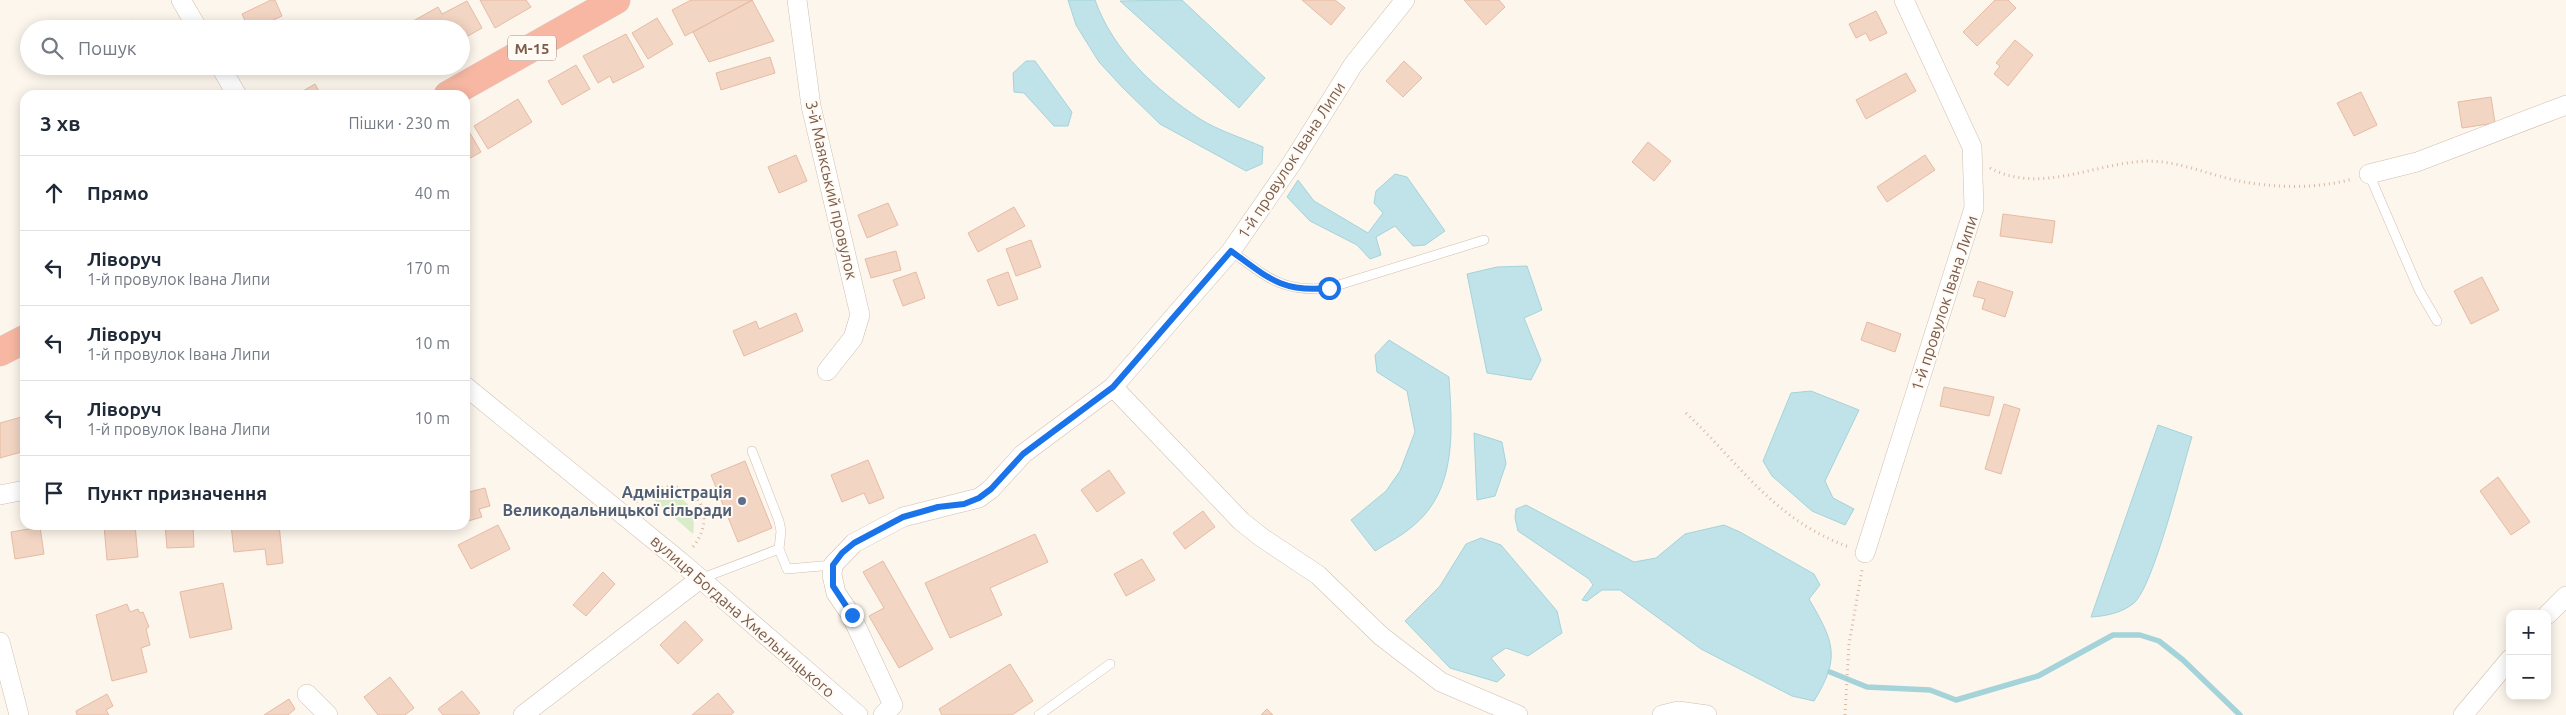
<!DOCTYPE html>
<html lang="uk">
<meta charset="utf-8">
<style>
body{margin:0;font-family:Ubuntu,sans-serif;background:#f2f2f3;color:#1f2937}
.controls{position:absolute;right:15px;bottom:15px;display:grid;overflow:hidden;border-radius:10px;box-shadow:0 2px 12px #0003}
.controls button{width:45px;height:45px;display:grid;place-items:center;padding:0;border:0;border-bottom:1px solid #e0e1e3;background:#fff;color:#1f2937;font:25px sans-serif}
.stop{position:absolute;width:15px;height:15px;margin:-11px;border:4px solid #1a73e8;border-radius:50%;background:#fff}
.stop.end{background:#1a73e8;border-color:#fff;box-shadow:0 1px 5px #0008}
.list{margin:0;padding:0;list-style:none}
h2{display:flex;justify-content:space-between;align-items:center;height:65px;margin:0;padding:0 20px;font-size:21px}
h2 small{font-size:16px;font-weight:400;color:#747a83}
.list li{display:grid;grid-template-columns:32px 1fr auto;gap:15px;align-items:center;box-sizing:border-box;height:75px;padding:0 20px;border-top:1px solid #e0e1e3}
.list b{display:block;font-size:19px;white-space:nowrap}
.list p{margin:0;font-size:16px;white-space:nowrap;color:#747a83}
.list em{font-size:16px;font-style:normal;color:#747a83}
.icon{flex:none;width:28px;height:28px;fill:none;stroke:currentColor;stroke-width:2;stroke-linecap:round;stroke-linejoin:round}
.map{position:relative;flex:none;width:2566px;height:715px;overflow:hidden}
.search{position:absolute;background:#fff;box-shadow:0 2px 12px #0003;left:20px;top:20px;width:450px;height:55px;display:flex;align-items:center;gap:12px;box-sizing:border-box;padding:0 18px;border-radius:28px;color:#747a83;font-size:19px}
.panel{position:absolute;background:#fff;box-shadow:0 2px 12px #0003;left:20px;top:90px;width:450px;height:440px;border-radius:15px}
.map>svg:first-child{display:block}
.green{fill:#d8ecc9}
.water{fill:#bfe3e8;stroke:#a5d3da}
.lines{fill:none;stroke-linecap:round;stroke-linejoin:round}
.stream{stroke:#a5d3da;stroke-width:5.5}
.building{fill:#f3d5c3;stroke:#e6bba3}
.lane-casing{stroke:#d1beb0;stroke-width:10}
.street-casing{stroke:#d1beb0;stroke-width:20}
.highway-casing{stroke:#dad1cd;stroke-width:29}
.path{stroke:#d9b8a5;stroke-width:3;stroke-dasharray:1 4;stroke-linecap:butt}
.lane{stroke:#fff;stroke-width:9}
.street{stroke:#fff;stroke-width:19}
.highway{stroke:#f7b7a3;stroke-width:28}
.route{stroke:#1a73e8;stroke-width:6}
.service-dot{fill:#5c6f8a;stroke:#fffaf3;stroke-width:2}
.labels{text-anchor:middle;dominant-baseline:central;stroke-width:4;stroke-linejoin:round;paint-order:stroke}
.shield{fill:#fffaf3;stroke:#a28b7f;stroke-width:1}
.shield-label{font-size:15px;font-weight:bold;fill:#7a5c4d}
.street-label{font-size:16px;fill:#7a5c4d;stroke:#fffaf3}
.service-label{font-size:16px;font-weight:bold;fill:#4e5e75;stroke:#fffaf3;text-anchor:end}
</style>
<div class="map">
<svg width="2566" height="715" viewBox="0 0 2566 715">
<rect width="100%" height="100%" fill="#fdf6ec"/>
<path class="green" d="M668,494C691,499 696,513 693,534L651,497Z"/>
<path class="water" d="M1068,0H1095C1113,51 1156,90 1200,119C1219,131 1243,138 1263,147L1262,164L1246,171L1160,124L1123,88L1099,62L1076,25Z
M1182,0L1265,78L1239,108L1120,1Z
M1026,61H1035L1072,112L1068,126H1054L1024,93L1014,92L1013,73Z
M1395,174L1407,177L1445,231L1425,245L1413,246L1395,226L1376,237L1381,255L1370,259L1357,245L1310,221L1287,197L1298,180L1314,201L1368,233L1383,213L1374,203L1376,191Z
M1527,266L1542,310L1524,318L1541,360L1531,380L1487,373L1467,274L1497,267Z
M1389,340L1449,377C1452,428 1458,489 1413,526C1402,536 1387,543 1375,551L1351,520L1386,491L1400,471L1415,432L1407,391L1377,372L1375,355Z
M1811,391L1859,410L1825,481L1833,498L1854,509L1845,525L1812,511L1772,476L1763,461L1791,393Z
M2158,425L2192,437C2182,469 2154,585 2134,603C2122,613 2106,616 2091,617Z
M1474,433L1502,442L1506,464L1495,496L1477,500Z
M1526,505L1634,562L1656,558L1685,534L1724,525L1740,532L1814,574L1820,585L1809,599C1834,642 1841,657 1814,701L1792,696L1701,649L1620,590H1602L1587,601L1582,600L1593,585L1589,579L1518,531L1515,518L1516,509Z
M1481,538L1501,545L1557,611L1562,633L1528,656L1506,648L1491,658L1505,675L1497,682L1450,668L1405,621L1440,586L1466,544Z"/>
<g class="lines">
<path class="stream" d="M1830,672L1867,687L1930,690L1956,700L2038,676L2113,635H2140L2159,641L2183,660L2240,715"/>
</g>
<path class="building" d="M271,0H275L282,16L254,29H249L242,14Z
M480,0H526L531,7L495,28Z
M691,0H753L685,36L672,10Z
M752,0L774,41L709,62L693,32Z
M1302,0H1335L1345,8L1331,25Z
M1464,0H1499L1505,7L1486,25Z
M1995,0H2008L2016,8L1977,46L1963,32Z
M467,1L482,28L461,40V29H399L438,7L442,14Z
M1876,11L1887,33L1870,41L1866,33L1856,38L1849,24Z
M657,18L673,44L648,59L632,33Z
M132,20L137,29H115Z
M626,34L644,67L613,83L610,76L598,83L583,56Z
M2015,40L2033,55L2008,86L1994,74L2000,66L1996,63Z
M770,57L775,73L721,90L716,73Z
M1404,61L1422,78L1403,97L1386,81Z
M576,65L590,89L562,105L548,81Z
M1906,73L1916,91L1866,119L1856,100Z
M315,84L321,95H296Z
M2361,92L2377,125L2354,136L2337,103Z
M2491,97L2495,123L2462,128L2458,102Z
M518,99L532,122L488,149L474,126Z
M467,128L481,152L465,161V129Z
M1648,142L1671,161L1654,181L1632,162Z
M796,155L807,181L779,193L768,167Z
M1925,155L1935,170L1887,202L1877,187Z
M888,203L898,225L867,238L858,215Z
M1014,207L1025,226L978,252L968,233Z
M2003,214L2055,221L2052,243L2000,236Z
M1031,240L1041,267L1016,276L1006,249Z
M896,251L901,270L871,278L865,259Z
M916,272L925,298L903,306L893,280Z
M1008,272L1018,299L998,306L987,280Z
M2482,277L2499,310L2471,324L2454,291Z
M1978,281L2013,292L2005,317L1982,309L1985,299L1973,296Z
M796,313L803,331L744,356L733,331L756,321L759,329Z
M1867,322L1901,334L1895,352L1861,340Z
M1944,387L1994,397L1989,416L1940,406Z
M2004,404L2020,409L2001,474L1985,469Z
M25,416V451L0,458V423Z
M868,460L884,498L869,504L864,493L842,502L831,475Z
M745,461L772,528L738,542L711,475Z
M1109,470L1125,493L1097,512L1081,490Z
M2498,477L2530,522L2511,535L2480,491Z
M485,488L490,506L479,509L482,517L465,522V493Z
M1203,511L1215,527L1185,549L1173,533Z
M135,525L138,557L107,560L104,526Z
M165,525H193L194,547L167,548Z
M231,525H279L283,563L267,565L265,549L234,552Z
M498,525L510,549L471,569L458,545Z
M40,527L44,554L15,559L11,532Z
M1035,534L1048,562L990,588L1002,615L950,638L925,583Z
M1142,559L1155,580L1126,596L1114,574Z
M883,561L933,649L899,668L869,616L884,608L863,572Z
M603,572L615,584L586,616L573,605Z
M223,583L232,629L190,638L180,592Z
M127,604L130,612L138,609L140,613L143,612L149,627L146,629L150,645L141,648L147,672L112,681L96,615Z
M685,621L703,640L678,664L660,645Z
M1010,664L1033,701L1012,715H942L939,709Z
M390,677L414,708L405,715H378L364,697Z
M462,691L480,713L477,715H443L438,709Z
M718,693L734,712L731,715H692Z
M107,694L113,706L106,710L109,715H77L76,711Z
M289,699L295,709L288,715H264Z
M1267,709L1273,715H1261Z"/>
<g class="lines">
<g class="lane-casing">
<path id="lane" d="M2369,174L2419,290L2437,321
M1231,251C1267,277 1282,293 1329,288L1484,240
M752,451L779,521L781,531L779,549
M700,579L779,549L787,569L833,565
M1039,715L1110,664"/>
</g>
<g class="street-casing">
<path id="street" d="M181,0L198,29
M797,0L811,106L860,315L853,338L827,371
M220,66L237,95
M2369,174L2417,162L2566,105
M465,386L681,562L858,715
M1113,387L1241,521L1261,537L1318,575L1381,636L1441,682L1518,715
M0,495L25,490
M1865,553L1974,208L1972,147L1904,0
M2547,615L2566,596
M0,642L19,715
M307,694L328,715
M523,715L700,579
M883,715L893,705L851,615L836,593L832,575L833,565L854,543L903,517L979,498L991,489L1023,454L1113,387L1231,251L1292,163L1353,65L1405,0
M1662,715L1678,711L1707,715
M2463,715L2510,659"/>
</g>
<g class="highway-casing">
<path id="highway" d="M448,95L616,0
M0,352L25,339"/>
</g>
<path class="path" d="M1990,168C2036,193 2088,167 2135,162C2170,157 2205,174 2239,181C2274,188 2318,189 2352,179
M1686,413C1741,465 1774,520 1849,547
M636,502C675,464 727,503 693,547
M1845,715L1849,644L1862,570"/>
<use href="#lane" class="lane"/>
<use href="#street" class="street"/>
<use href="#highway" class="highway"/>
</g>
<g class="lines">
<path class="route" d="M852,615L833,586V565L842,553L854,543L903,517L938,507L964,504L979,498L991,489L1023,454L1113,387L1231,251C1267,277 1282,293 1329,288"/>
</g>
<circle class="service-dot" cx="742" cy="501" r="5"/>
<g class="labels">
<rect class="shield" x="508" y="35.5" width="48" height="25" rx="4"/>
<g class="shield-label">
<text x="532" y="48">М-15</text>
</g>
<g class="street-label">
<text transform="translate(1291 160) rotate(-57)">1-й провулок Івана Липи</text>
<text transform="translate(832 190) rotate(77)">3-й Маякський провулок</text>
<text transform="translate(1944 303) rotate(-72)">1-й провулок Івана Липи</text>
<text transform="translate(743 616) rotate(41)">вулиця Богдана Хмельницького</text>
</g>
<g class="service-label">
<text x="732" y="492">Адміністрація<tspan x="732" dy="18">Великодальницької сільради</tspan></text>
</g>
</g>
</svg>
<div class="controls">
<button>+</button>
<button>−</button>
</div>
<div class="stop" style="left:1329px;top:288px"></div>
<div class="stop end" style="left:852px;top:615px"></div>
<div class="search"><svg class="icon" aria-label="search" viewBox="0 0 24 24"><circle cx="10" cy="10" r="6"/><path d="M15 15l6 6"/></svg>Пошук</div>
<section class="panel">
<h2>3 хв<small>Пішки · 230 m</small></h2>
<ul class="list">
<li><svg class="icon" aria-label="ahead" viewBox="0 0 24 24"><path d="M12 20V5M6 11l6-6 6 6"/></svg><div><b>Прямо</b></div><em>40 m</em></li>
<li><svg class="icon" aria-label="left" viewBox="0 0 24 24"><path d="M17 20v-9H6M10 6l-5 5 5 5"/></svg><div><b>Ліворуч</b><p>1-й провулок Івана Липи</p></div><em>170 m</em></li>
<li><svg class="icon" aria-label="left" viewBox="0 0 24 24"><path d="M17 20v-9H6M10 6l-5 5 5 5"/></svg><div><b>Ліворуч</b><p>1-й провулок Івана Липи</p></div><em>10 m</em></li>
<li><svg class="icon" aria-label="left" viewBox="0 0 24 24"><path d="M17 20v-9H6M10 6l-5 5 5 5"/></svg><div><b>Ліворуч</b><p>1-й провулок Івана Липи</p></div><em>10 m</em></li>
<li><svg class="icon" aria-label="arrive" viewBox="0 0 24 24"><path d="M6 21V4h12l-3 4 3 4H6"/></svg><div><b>Пункт призначення</b></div></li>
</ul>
</section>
</div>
